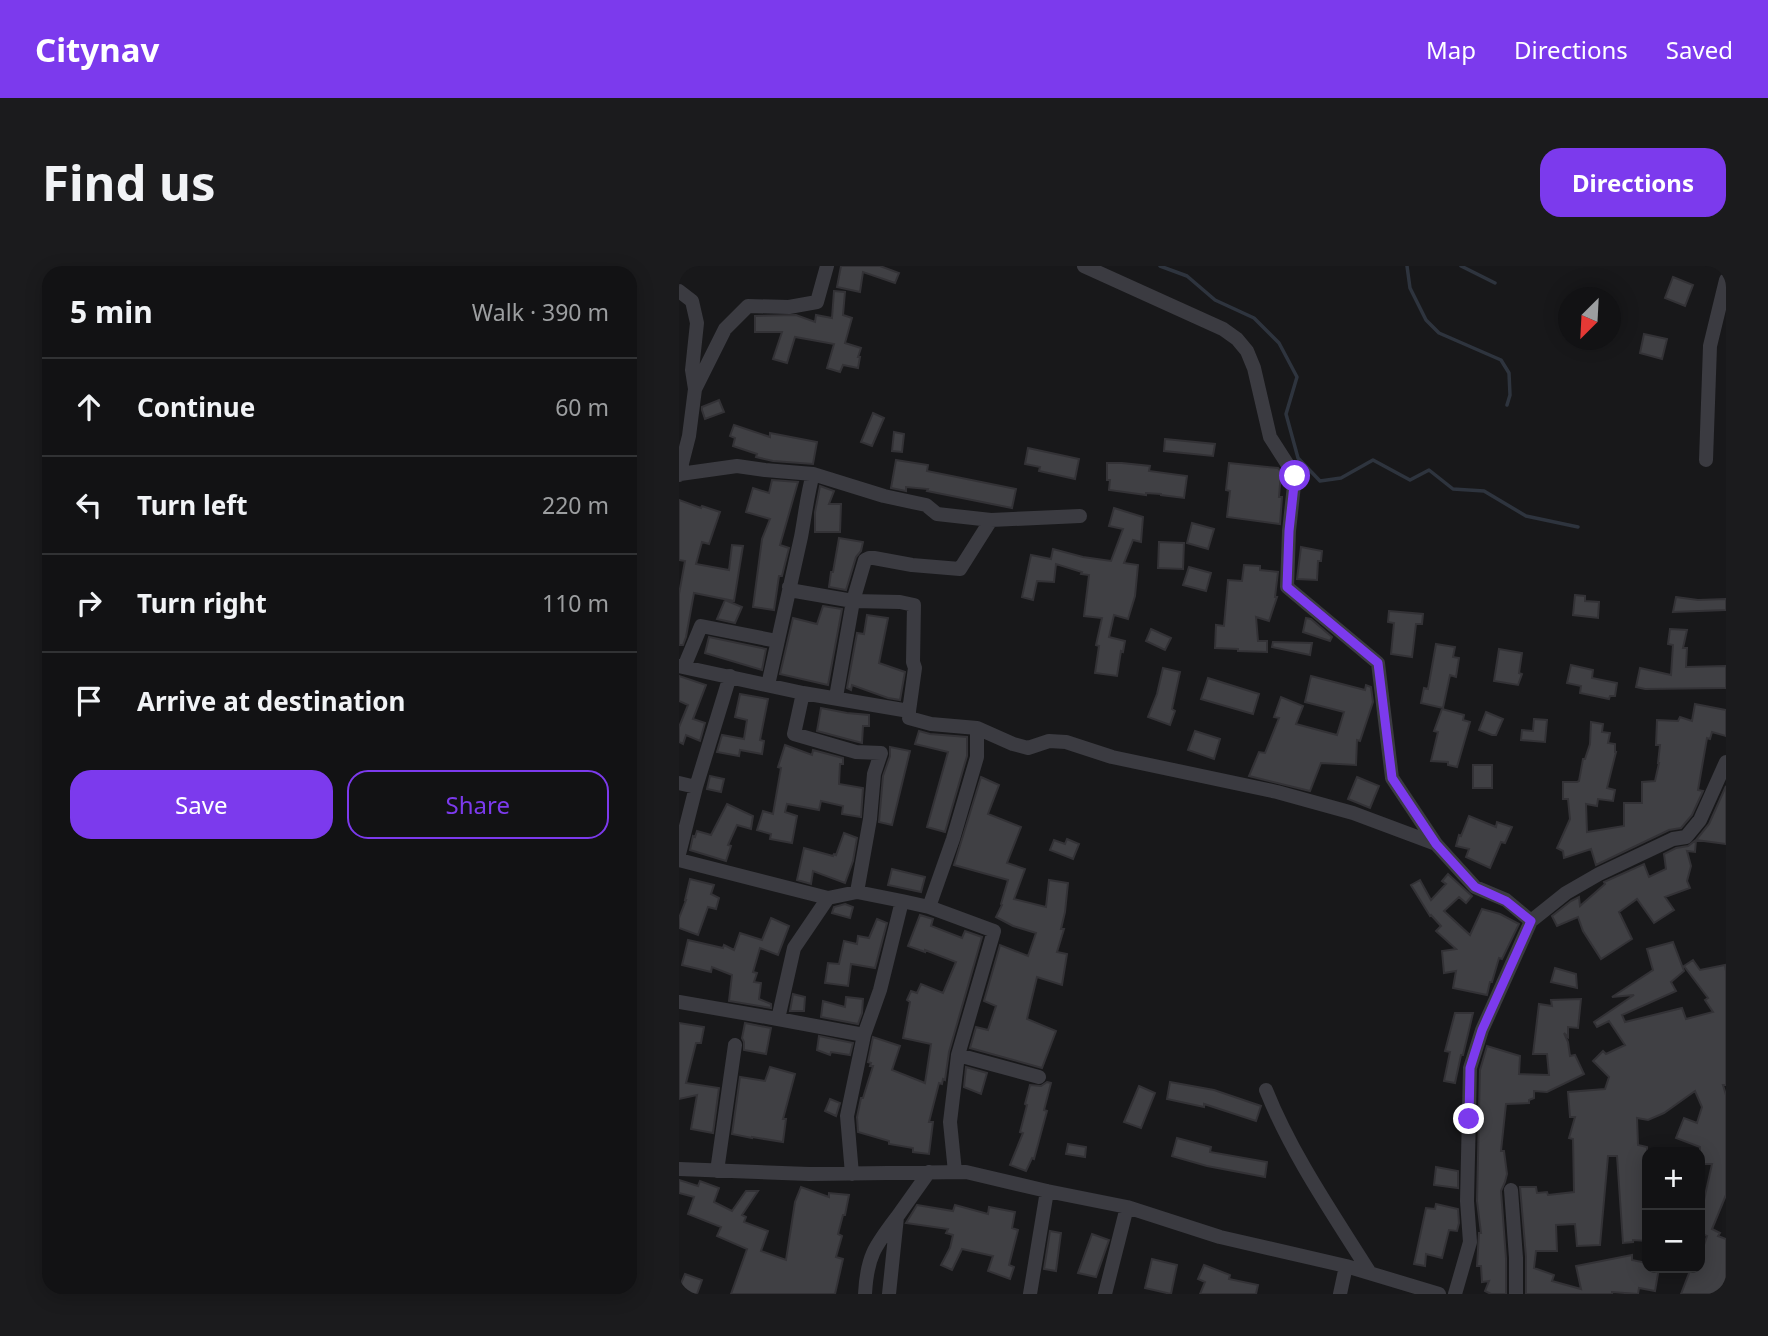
<!DOCTYPE html>
<meta charset="utf-8">
<style>
body{margin:0;font-family:"Noto Sans",sans-serif;background:#1b1b1d;color:#f1f3f6}
.controls{position:absolute;right:21px;bottom:21px;display:grid;overflow:hidden;border-radius:14px;box-shadow:0 4px 18px #0003}
.controls button{width:63px;height:63px;display:grid;place-items:center;padding:0;border:0;border-bottom:2px solid #313234;background:#121214;color:#f1f3f6;font:35px sans-serif}
.compass{position:absolute;left:879px;top:21px;width:63px;height:63px;border-radius:50%;background:#121214;box-shadow:0 4px 18px #0003;rotate:204deg}
.stop{position:absolute;width:21px;height:21px;margin:-16px;border:5px solid #7c3aed;border-radius:50%;background:#fff}
.stop.end{background:#7c3aed;border-color:#fff;box-shadow:0 2px 7px #0008}
.list{margin:0;padding:0;list-style:none}
h2{display:flex;justify-content:space-between;align-items:center;height:91px;margin:0;padding:0 28px;font-size:30px}
h2 small{font-size:23px;font-weight:400;color:#9c9ea0}
.list li{display:grid;grid-template-columns:46px 1fr auto;gap:21px;align-items:center;box-sizing:border-box;height:98px;padding:0 28px;border-top:2px solid #313234}
.list b{display:block;font-size:26px;white-space:nowrap}
.list em{font-size:23px;font-style:normal;color:#9c9ea0}
.actions{display:flex;gap:14px;padding:21px 28px}
.actions a{flex:1;padding:16px 0;border:2px solid #7c3aed;border-radius:21px;text-align:center;font-size:24px;color:#7c3aed}
.actions .main{background:#7c3aed;color:#fff}
.icon{flex:none;width:38px;height:38px;fill:none;stroke:currentColor;stroke-width:2;stroke-linecap:round;stroke-linejoin:round}
.map{position:relative;flex:none;width:1047px;height:1028px;overflow:hidden;border-radius:21px}
header{display:flex;align-items:center;gap:42px;box-sizing:border-box;height:98px;padding:0 35px;background:#7c3aed;color:#fff}
header strong{font-size:33px}
nav{display:flex;gap:38px;margin-inline-start:auto;font-size:24px}
.intro{display:flex;align-items:center;justify-content:space-between;box-sizing:border-box;height:168px;padding:0 42px}
h1{margin:0;font-size:49px}
.button{padding:18px 32px;border-radius:21px;background:#7c3aed;color:#fff;font-size:24px;font-weight:700}
main{display:flex;gap:42px;padding:0 42px}
aside{flex:1;background:#121214;border-radius:21px;box-shadow:0 4px 18px #0003}
.map>svg:first-child{display:block}
.lines{fill:none;stroke-linecap:round;stroke-linejoin:round}
.stream{stroke:#2e343e;stroke-width:3.5}
.building{fill:#404044;stroke:#333236;stroke-width:2}
.minor{stroke:#3b3b41;stroke-width:14}
.route{stroke:#7c3aed;stroke-width:9}
</style>
<header>
<strong>Citynav</strong>
<nav><a>Map</a><a>Directions</a><a>Saved</a></nav>
</header>
<div class="intro"><h1>Find us</h1><a class="button">Directions</a></div>
<main>
<aside>
<h2>5 min<small>Walk · 390 m</small></h2>
<ul class="list">
<li><svg class="icon" aria-label="ahead" viewBox="0 0 24 24"><path d="M12 20V5M6 11l6-6 6 6"/></svg><div><b>Continue</b></div><em>60 m</em></li>
<li><svg class="icon" aria-label="left" viewBox="0 0 24 24"><path d="M17 20v-9H6M10 6l-5 5 5 5"/></svg><div><b>Turn left</b></div><em>220 m</em></li>
<li><svg class="icon" aria-label="right" viewBox="0 0 24 24"><path d="M7 20v-9h11M14 6l5 5-5 5"/></svg><div><b>Turn right</b></div><em>110 m</em></li>
<li><svg class="icon" aria-label="arrive" viewBox="0 0 24 24"><path d="M6 21V4h12l-3 4 3 4H6"/></svg><div><b>Arrive at destination</b></div></li>
</ul>
<div class="actions"><a class="main">Save</a><a>Share</a></div>
</aside>
<div class="map">
<svg width="1047" height="1028" viewBox="0 0 1047 1028">
<rect width="100%" height="100%" fill="#18181a"/>
<g class="lines">
<path class="stream" d="M481,0L508,10L536,34L575,52L600,77L618,111L607,148L619,192L641,215L662,212L694,194L731,214L750,204L774,223L805,225L847,250L899,261
M728,0L731,22L747,54L760,67L822,94L830,107L831,129L828,139
M782,0L816,17"/>
</g>
<path class="building" d="M162,0H201L220,7L216,17L184,6L181,26L158,21Z
M994,11L1014,19L1006,40L986,32Z
M155,25L166,26L164,49L173,52L166,77L182,82L179,91H181L179,102L164,99L161,106L148,102L155,78L116,71L108,97L94,93L103,66H76V50L117,49L136,56L137,49L153,52Z
M965,68L988,73L983,93L961,87Z
M40,134L45,146L26,153L23,144V141Z
M194,147L205,152L193,180L182,176Z
M55,159L91,171V167L138,176L134,198L94,195L77,191L78,188L54,180L56,172L51,170Z
M215,166L225,168L223,186L213,185Z
M486,173L536,178L534,190L485,185Z
M349,182L400,193L396,213L360,205L361,201L346,198Z
M217,194L249,199L248,205L337,223L333,242L248,225L249,223L227,221V225L212,222Z
M428,197H443L471,200L470,205L508,210L505,232L482,229V228L467,227V229L430,224L431,214H428Z
M550,197L599,202L602,206L600,231H603L601,258L548,251L551,225L547,224Z
M93,214L119,216L101,279L110,282L103,310H100L95,344L74,341L83,273L91,253L67,246L74,222L90,227Z
M141,220L155,225L150,238H162L161,266H136V246Z
M0,234L22,242L23,240L41,246L30,278L23,276L17,298L50,304L53,279L64,280L55,335L15,327L7,371L4,379H0V328L6,295L0,294Z
M435,242L464,251L462,276L454,274L445,297L459,299L456,330L449,353L435,349L430,371L446,375L444,386L442,385L438,410L416,407L420,380L417,379L423,352L405,350L410,309L402,308L403,306L377,298L375,316L358,315L354,334L343,331L352,289L372,293L374,283L404,291L432,295L444,263L430,260Z
M513,257L535,263L529,283L508,277Z
M160,272L184,276L182,285L177,291L167,324L150,321L152,306H154Z
M480,276L505,277L504,303L479,302Z
M622,281L643,285L642,295H639L638,314L618,313Z
M565,299L581,300V304L599,306L596,331H598L590,355L577,351L579,375H588V386L559,385V383L536,382L537,359L545,360L549,314L563,315Z
M510,301L532,307L527,325L504,319Z
M896,329L906,330V335L920,336L919,352L894,349Z
M997,331L1019,334L1047,333V344L994,346Z
M46,334L63,341L56,357L38,353Z
M144,340L163,343L149,419L101,408L114,352L138,358Z
M710,345L744,348L743,358H737L733,391L712,388L715,357L709,356Z
M188,349L209,352L200,397L226,406L221,434L209,432L173,419L172,424L168,422L178,367L185,368Z
M627,352L632,353L653,371L651,375L624,366Z
M472,363L492,372L486,384L467,375Z
M991,363L1008,364L1004,382H1008L1007,401L1047,400V422L966,423L957,421L961,402L992,409L994,379L989,378Z
M30,371L87,383L83,404L26,387Z
M594,376L633,377L631,389L593,381Z
M757,378L776,381L774,391L780,392L777,411L771,409L764,442L742,437L745,422L749,423Z
M820,383L843,387L840,407L843,408L839,419L815,415Z
M892,399L914,404L913,412L938,417L936,430H931L930,433L901,427L902,420L888,417Z
M484,402L501,406L493,443L496,445L491,459L469,451L478,428Z
M0,410L27,419L14,453L26,457L21,475L7,469L4,478L0,476V461L9,439L0,435Z
M632,410L686,424L687,419L692,421L694,436L681,475L678,474L677,499L642,497L631,525L570,510L580,486L586,487L600,452L595,451L602,431L624,440L617,458L658,469L665,446L626,436Z
M529,412L580,428L574,448L522,433Z
M61,428L89,433L81,474L85,475L83,488L61,484L60,490L38,486L43,469L65,473L68,454L56,451Z
M1016,438L1047,444V470L1033,466L1031,473L1028,472L1019,524L1024,525L1013,549L1002,562L990,564L917,599L912,583L885,592L884,585L878,582L891,553L889,533H884V516H898L900,515L904,493H906L911,478L912,456L924,458L923,466L931,467L929,477L936,478V486H937L928,522L936,524L934,535L919,533L918,540L907,538L908,566L945,560V537H963V516L976,515L980,497H979L981,479H977L978,454L999,455L1001,451L1013,455Z
M142,442L168,447L190,449V460H184L183,477L138,465Z
M763,443L785,449L784,454L791,456L778,501L769,499V496L752,495L759,466L755,465Z
M807,446L824,453L817,469H813L800,464Z
M855,453L868,454L866,476L842,474L843,464L854,465Z
M240,465L251,468L288,471V490L266,566L248,561L269,486L236,478Z
M516,465L541,473L535,493L509,484Z
M106,479L133,489L134,484L164,492V498H161L160,518L184,522L182,551L163,548L164,540L142,535L140,544L108,538L106,546L118,550L113,577L91,573L92,568L78,564L84,545L94,548L102,502L99,501Z
M211,481L231,485L213,559L200,556L204,510L211,490Z
M794,499H813V522H794Z
M31,510L45,513L42,526L28,523Z
M302,511L320,519L309,548L342,561L328,597L346,603L335,633L367,641L370,614L389,617L386,646L382,663H385L378,686L388,688L383,719L358,711L348,753L377,765L363,802L291,782L297,761L309,764L317,740L305,735L321,679L349,690L357,667L334,660L317,651L323,639L322,638L329,614L275,599Z
M678,511L700,520L691,542L669,533Z
M1047,520V578L1017,574L1030,558Z
M48,538L74,550L72,563L58,559L49,579L52,580L47,595L11,584L14,570L16,571L18,565L32,569Z
M790,550L817,561L818,556L833,561L826,577L822,576L811,602L787,591L790,583L777,580L780,569L782,570Z
M165,567L178,572L174,595L166,617L134,605L132,618L118,614L125,582L154,590L155,588L157,589Z
M388,573L400,578L394,593L371,584L375,574L386,578Z
M1017,574L1016,586L1008,585L1012,600L1008,615L1011,622L986,631L995,644L975,657L958,633L940,646L953,673L922,693L904,665L899,651L878,660L873,650L892,635L900,631L901,640L926,618L925,616L965,598L970,611L987,603L985,588L997,582L1009,580Z
M213,603L246,611L242,626L209,619Z
M769,608L793,630L787,637L780,631L765,645L791,669L803,643L821,648L840,658L823,693L820,692L813,716H811L808,729L774,722L777,705L765,707L763,685L777,683L757,665L762,660L752,649L751,650L732,619L741,614L752,634L767,618L763,615Z
M11,613L35,619L32,628L40,632L37,643L29,641L19,669L0,662V652L7,634H6Z
M166,638L174,641L171,652L153,647L155,641Z
M241,649L254,653L252,660L283,672L286,665L303,671L270,786L266,814L264,813L263,818L260,817L250,856H254L250,888L234,886V882L210,878V875L179,866L178,851L182,832H184L194,800H191L192,797L189,796L194,771L221,780L213,804L246,817L252,778L224,772L231,736L228,734L232,725L238,727L242,718L264,727L277,696L246,684V686L229,680Z
M92,652L110,660L99,689L81,682L74,706L78,707L75,716L82,717L80,733L92,738V742L50,735L53,709L33,701L32,706L3,699L9,674L44,682L45,679L55,684L61,667L83,674Z
M198,653L208,657L196,702L172,698L169,720L146,717L149,697L160,698L165,675L178,678L179,670L190,672Z
M994,676L1005,705L992,716L997,725L943,749L946,756L1003,742L1007,753L1034,746L1026,734L1029,732L1005,700L1014,694L1021,704L1046,699L1047,705V819H1044L1047,829V929L1033,963L1041,967L1039,970L1047,973V1028H1002L1012,1002H1021V990L1028,970L1021,967V933L1025,934L1033,898H1021V881L997,872L1005,852L1018,857L1023,841L1016,825L985,847L969,854L958,852L959,879L968,881V975L954,974V976L944,977L938,890H929L921,979L898,980L896,958L877,959L878,985H857L855,1002L875,1009L873,1015L902,1023L897,1000L953,989V994L968,997V1002H980L976,1025L960,1022L959,1028L933,1026V1028H847V991L841,921H857L858,927L868,926L869,929L895,926L894,873L890,872L896,851H891L889,826L926,823L930,811L914,795L924,785L927,788L946,779L930,755L918,761L915,756L955,729L933,731L974,704L968,683Z
M876,702L897,708L898,722L872,716Z
M114,728L126,731L125,745H111Z
M167,731L184,733L183,747L179,758L142,751L144,735L166,741Z
M902,733L899,762L889,761V771L885,767L889,776L891,790L896,789L905,808L868,826L855,825V832L850,834V837L827,838L822,885H825L828,908L826,916L822,925L827,992V1028H812L806,1025L810,1015L803,1016L802,1000H798L800,967H802L798,935L801,804L808,780L841,790L840,808L870,809L868,788H854L860,738L873,740L872,734Z
M776,747H794L784,789H782L776,817L765,815L771,786L766,785Z
M0,757L25,761L22,777H17L7,817L40,822L34,867L12,863L18,829L0,833Z
M66,757L92,762L87,788L65,784V776L63,772Z
M140,770L174,777L171,789L152,786L151,789L138,784Z
M91,801L116,808L104,853H107L104,876L73,871V872L53,868L61,811L86,815Z
M287,801L308,807L302,828L285,821Z
M368,816L372,817L365,844L368,845L355,893L353,892L347,905L331,899L344,867L341,866L348,839L346,838L351,819L362,820Z
M491,816L535,824L582,840L577,855L525,838V841L488,833Z
M460,820L476,827L462,862L445,856Z
M151,833L161,837L157,850L146,845Z
M498,872L532,881L531,886L588,896L586,911L528,900L493,890Z
M389,878L407,881L406,891L387,888Z
M757,901L779,905V922L755,919Z
M0,914L19,920L21,915L40,922L35,936L53,945L67,925H79L63,949L67,951L65,956L89,965L82,985L107,994L116,936L122,921L150,931V927L170,929L166,949H164L159,968L163,970L157,991L164,993L156,1028H52L68,983L38,970L42,961L9,948L15,931L0,927Z
M757,938L779,943L780,957L778,965L770,964L763,992L747,988L746,1000L735,998L747,942L756,943Z
M238,939L274,945L276,939L309,948L310,941L336,946L333,962L339,964L330,999L335,1001L331,1013L309,1005L314,990L283,983L273,1004L262,999L271,982L274,969L267,967L269,963L227,957Z
M371,965L382,967L377,1005L365,1003Z
M413,968L430,974L417,1011L399,1007Z
M473,993L498,999L492,1028L466,1022Z
M525,999L551,1009L550,1013L579,1019L577,1028H521L526,1016L519,1013Z
M6,1008L23,1014L18,1028H0V1022Z"/>
<g class="lines">
<path class="minor" d="M405,0L544,63L558,73L568,85L575,102L591,171L616,210L610,265L608,321L699,397L713,512L757,578L796,621L827,634L852,655L803,764L791,802L788,935L791,976L776,1028
M0,25L13,35L18,57L13,104L16,123L10,170L0,209
M16,123L46,63L69,40L110,41L138,36L148,0
M1027,194L1031,80L1047,14
M1,208L58,200L86,204L134,208L205,230L247,239L258,248L312,254L401,250
M110,321L116,325L174,335L221,336L235,339L234,396L236,402L230,445
M0,400L124,427L230,445V452L252,458L298,462L334,478L349,482L370,475L387,476L433,491L598,526L674,547L757,578
M5,401L22,360L98,375
M89,419L122,271C126,250 128,229 134,208
M124,427L115,468L177,486L202,487L195,508L191,553L178,626
M157,431L174,335L186,294L190,292H195L233,299L281,303L312,254
M0,517L17,521
M0,588L17,521L51,410
M0,594L149,632L178,626L223,635L201,724L185,769L168,850L173,908
M149,632L115,682L99,753L185,769
M223,635L250,641L315,665L279,789
M250,641L274,573L298,491V462
M852,655L887,627L920,608L994,573L1007,571L1021,554L1047,496
M0,736L99,753
M587,824C613,889 654,948 691,1007
M0,903L130,908L287,906L368,925L448,941L541,971L667,1000L760,1028
M38,905L56,779
M276,906L271,856L279,789L360,811
M832,924L837,992V1028
M186,1028C188,990 196,980 218,951
M210,1028L218,951L250,906
M351,1028L368,925
M426,1028L448,941
M661,1028L667,1000"/>
</g>
<g class="lines">
<path class="route" d="M616,210L610,265L608,321L699,397L713,512L757,578L796,621L827,635L852,655L803,764L791,802L790,853"/>
</g>
</svg>
<div class="controls">
<button>+</button>
<button>−</button>
</div>
<svg class="compass" viewBox="-18 -18 36 36"><path d="M0-13l5 13h-10z" fill="#e53935"/><path d="M0 13l5-13h-10z" fill="#9c9ea0"/></svg>
<div class="stop" style="left:616px;top:210px"></div>
<div class="stop end" style="left:790px;top:853px"></div>
</div>
</main>
